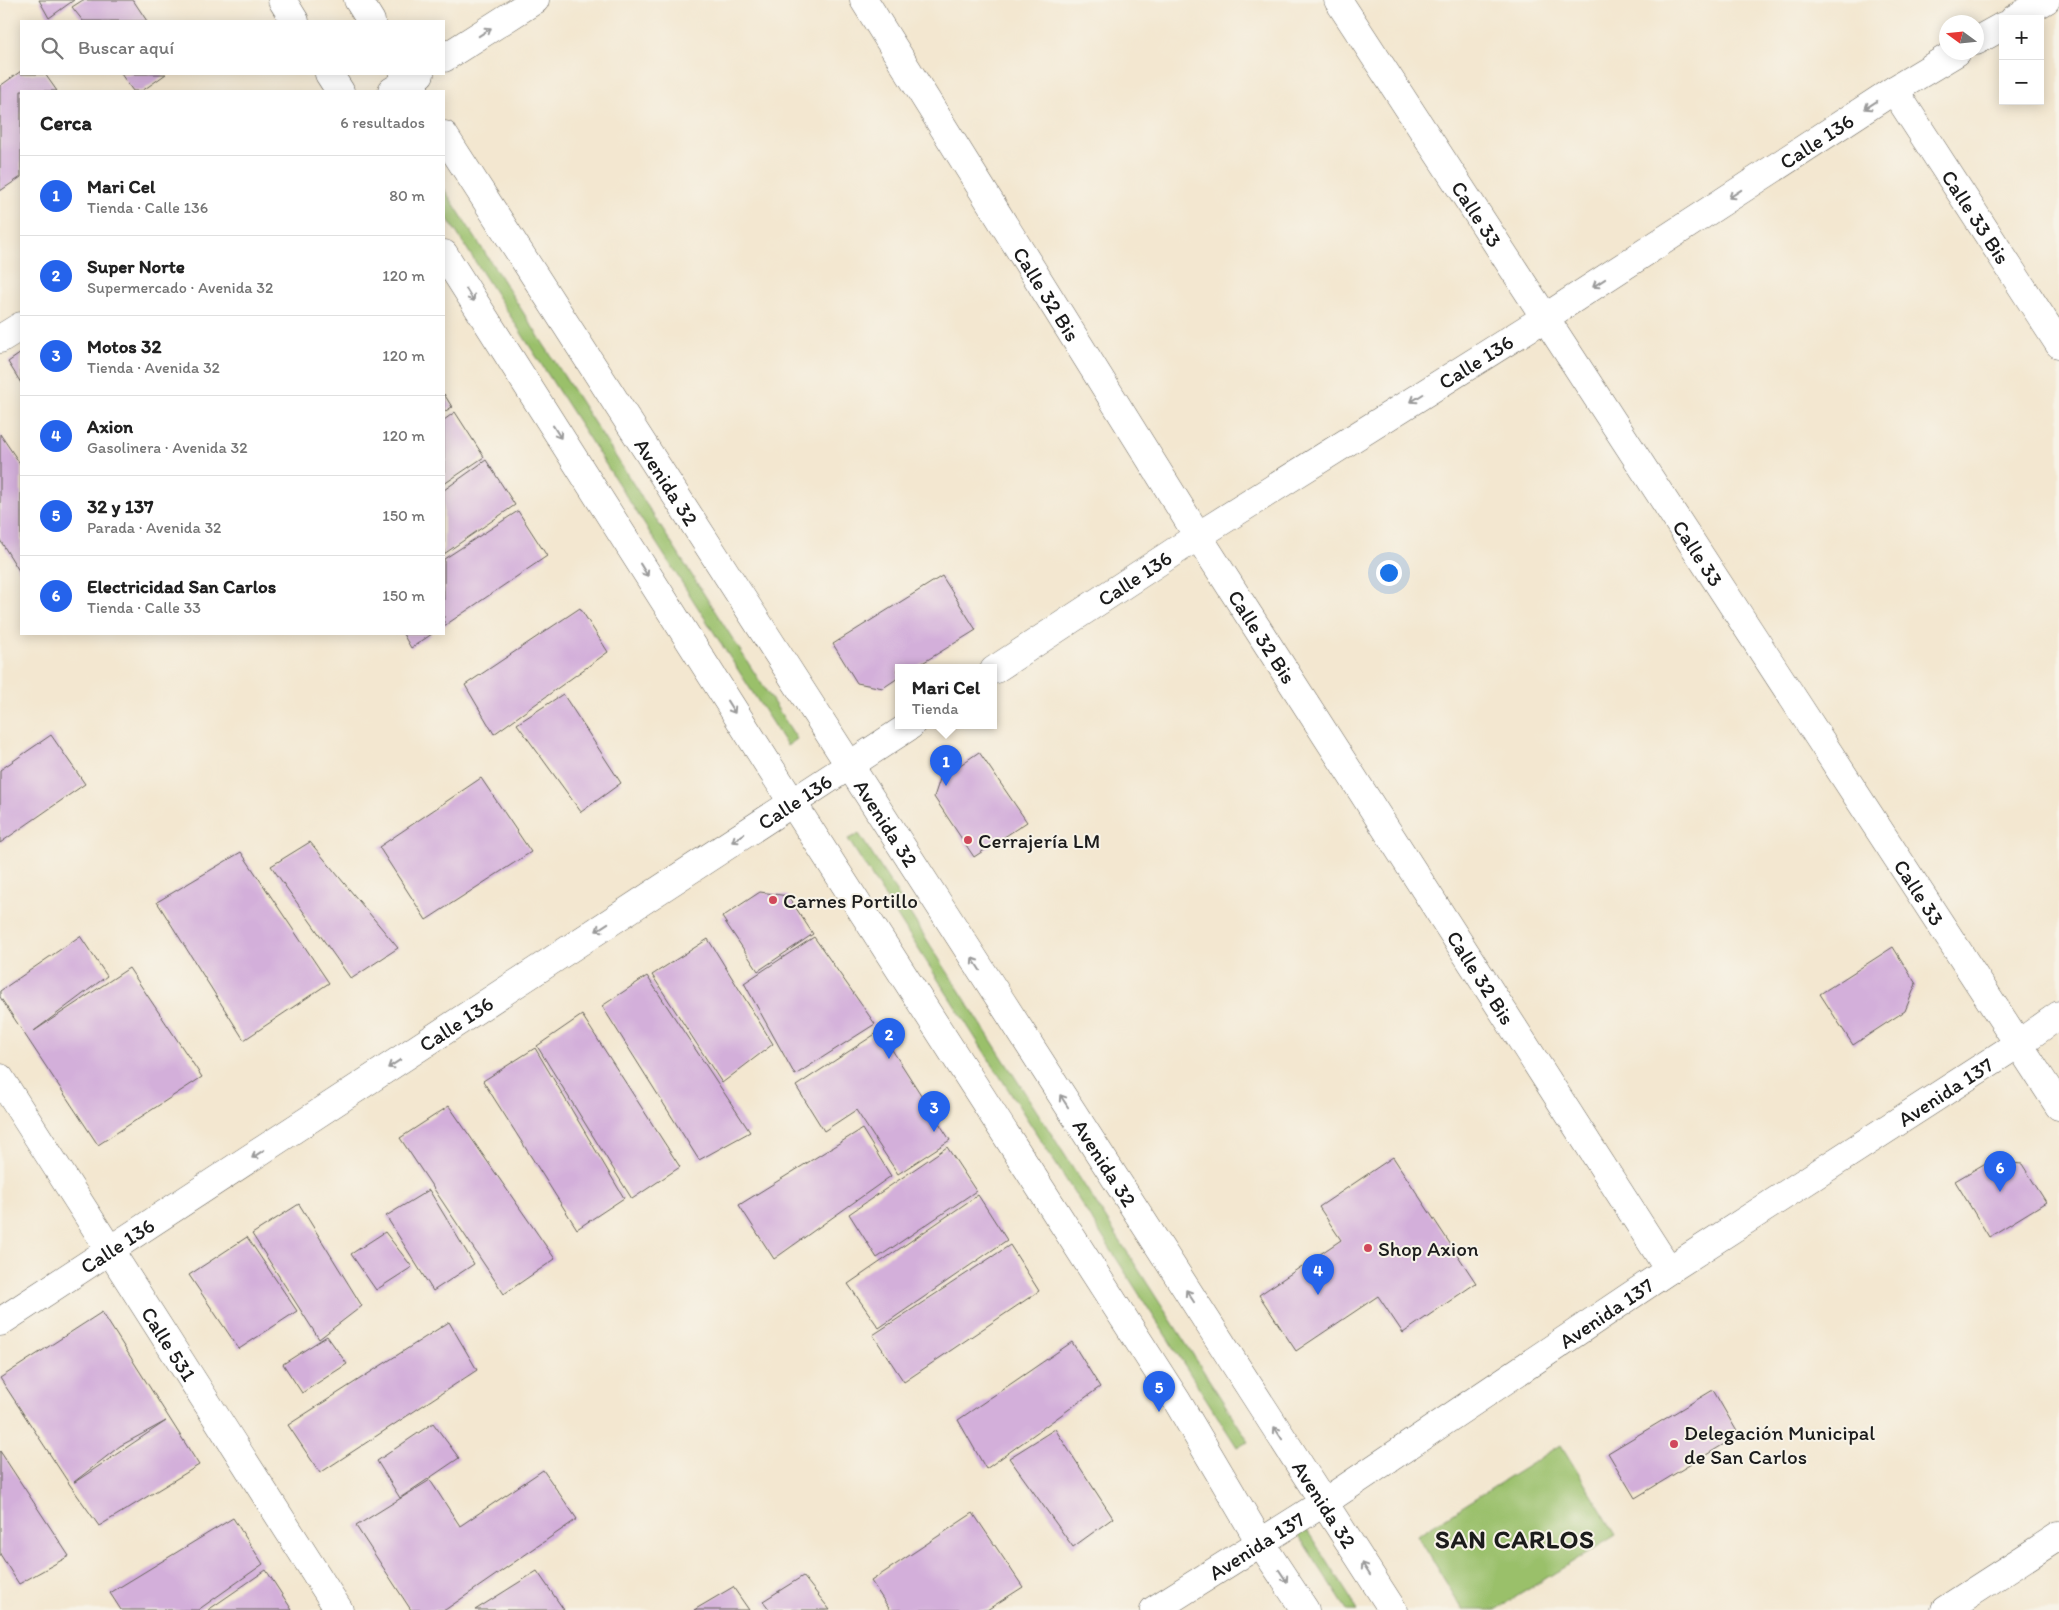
<!DOCTYPE html>
<html lang="es">
<meta charset="utf-8">
<style>
body{margin:0;font-family:Itim,sans-serif;background:#f6f6f6;color:#222}
.controls{position:absolute;right:15px;top:15px;display:grid;overflow:hidden;border-radius:0px;box-shadow:0 2px 12px #0003}
.controls button{width:45px;height:45px;display:grid;place-items:center;padding:0;border:0;border-bottom:1px solid #e0e0e0;background:#fff;color:#222;font:25px sans-serif}
.compass{position:absolute;left:1939px;top:15px;width:45px;height:45px;border-radius:50%;background:#fff;box-shadow:0 2px 12px #0003;rotate:285deg}
.you{position:absolute;left:1388px;top:572px;width:18px;height:18px;margin:-12px;border:4px solid #fff;border-radius:50%;background:#1a73e8;box-shadow:0 0 0 8px #1a73e833}
.badge{display:grid;place-items:center;width:32px;height:32px;border-radius:50%;background:#2563eb;color:#fff;font-size:16px;font-weight:700}
.pin{position:absolute;translate:-50% -41px;filter:drop-shadow(0 1px 2px #0008)}
.pin::after{content:'';position:absolute;top:26px;width:18px;height:15px;background:inherit;clip-path:polygon(0 0,100% 0,50% 100%)}
.popup{position:absolute;left:895px;top:664px;width:102px;height:65px;box-sizing:border-box;display:grid;place-content:center;border-radius:0px;background:#fff;filter:drop-shadow(0 1px 4px #0005);font-size:16px;white-space:nowrap;color:#767676}
.popup b{font-size:19px;color:#222}
.popup::after{content:'';position:absolute;left:50%;top:100%;margin-left:-10px;border:10px solid transparent;border-top-color:#fff}
.list{margin:0;padding:0;list-style:none}
h2{display:flex;justify-content:space-between;align-items:center;height:65px;margin:0;padding:0 20px;font-size:21px}
h2 small{font-size:16px;font-weight:400;color:#767676}
.list li{display:grid;grid-template-columns:32px 1fr auto;gap:15px;align-items:center;box-sizing:border-box;height:80px;padding:0 20px;border-top:1px solid #e0e0e0}
.list b{display:block;font-size:19px;white-space:nowrap}
.list p{margin:0;font-size:16px;white-space:nowrap;color:#767676}
.list em{font-size:16px;font-style:normal;color:#767676}
.icon{flex:none;width:28px;height:28px;fill:none;stroke:currentColor;stroke-width:2;stroke-linecap:round;stroke-linejoin:round}
.map{position:relative;flex:none;width:2059px;height:1610px;overflow:hidden}
.search{position:absolute;background:#fff;box-shadow:0 2px 12px #0003;left:20px;top:20px;width:425px;height:55px;display:flex;align-items:center;gap:12px;box-sizing:border-box;padding:0 18px;border-radius:0px;color:#767676;font-size:19px}
.panel{position:absolute;background:#fff;box-shadow:0 2px 12px #0003;left:20px;top:90px;width:425px;height:545px;border-radius:0px}
.map>svg:first-child{display:block}
.green{fill:#9ac06b;stroke:#5b6e44}
.building{fill:#d3afda;fill-rule:evenodd}
.lines{fill:none;stroke-linecap:round;stroke-linejoin:round}
.street-casing{stroke:#67635b;stroke-width:29}
.secondary-casing{stroke:#67635b;stroke-width:29}
.street{stroke:#fff;stroke-width:28}
.secondary{stroke:#fff;stroke-width:28}
.oneway{stroke:#999}
.poi-dot{fill:#d1495b;stroke:#f7f3e8;stroke-width:2}
.labels{text-anchor:middle;dominant-baseline:central;stroke-width:4;stroke-linejoin:round;paint-order:stroke}
.street-label{font-size:21px;fill:#1c1c1c;stroke:#f7f3e8}
.poi-label{font-size:21px;fill:#1c1c1c;stroke:#f7f3e8;text-anchor:start}
.district-label{font-size:26px;font-weight:bold;letter-spacing:1px;fill:#1c1c1c;stroke:#f7f3e8}
</style>
<div class="map">
<svg width="2059" height="1610" viewBox="0 0 2059 1610">
<rect width="100%" height="100%" fill="#f7f3e8"/>
<filter id="ink" filterUnits="userSpaceOnUse"><feTurbulence type="fractalNoise" baseFrequency=".02" numOctaves="2"/><feDisplacementMap in="SourceGraphic" scale="10" xChannelSelector="R" yChannelSelector="G"/><feConvolveMatrix kernelMatrix="1 2 1 2 8 2 1 2 1" color-interpolation-filters="sRGB"/></filter>
<filter id="wash" filterUnits="userSpaceOnUse"><feTurbulence type="fractalNoise" baseFrequency=".0096" numOctaves="4" result="noise"/><feDisplacementMap in="SourceGraphic" scale="20" xChannelSelector="R" yChannelSelector="G"/><feGaussianBlur stdDeviation="1.12" result="paint"/><feColorMatrix in="noise" values="0 0 0 0 0 0 0 0 0 0 0 0 0 0 0 0 0 1.4 0 .05"/><feComposite in="paint" operator="in"/></filter>
<g filter="url(#wash)">
<rect width="100%" height="100%" fill="#f3e7d0"/>
<path class="green" d="M444,189L797,739L787,746L444,213Z
M859,834L1249,1442L1237,1447L848,839Z
M1561,1445L1616,1535L1495,1610H1463L1417,1535Z
M1303,1524L1358,1610H1347L1294,1528Z"/>
<g id="blocks">
<path class="building" d="M39,0H74L49,18Z
M83,0H133L147,21H83L72,7Z
M21,71V74H45L57,91H21V177L0,191V86Z
M121,74H166L142,91H133Z
M21,353V383L8,362Z
M444,394L452,407L444,412Z
M455,412L484,457L444,484V420Z
M0,434L21,465V574L0,540Z
M486,460L515,505L444,554V490Z
M518,511L547,556L444,626V559Z
M942,576L976,630L916,667H898V678L883,688L857,683L833,644Z
M580,608L608,652L494,734L465,685Z
M403,634H432L411,648Z
M563,694L621,783L581,812L517,724Z
M51,735L85,784L0,843V770Z
M979,752L1027,822L974,857L934,797L940,779Z
M481,778L531,852L426,920L379,847Z
M310,842L398,948L351,979L271,866Z
M241,852L329,983L244,1040L157,902Z
M760,892L788,896L813,934L758,971L722,917Z
M80,936L107,976L34,1031L129,968L202,1077L98,1145L0,997V991Z
M814,937L875,1024L795,1075L744,983Z
M708,939L773,1044L722,1083L652,975Z
M1893,947L1916,984L1905,1011L1853,1045L1820,994Z
M647,976L750,1132L699,1160L602,1006Z
M582,1015L680,1167L632,1199L537,1046Z
M880,1031L950,1140L898,1174L856,1110L824,1131L796,1086Z
M535,1048L624,1198L577,1229L483,1081Z
M449,1106L555,1259L504,1294L400,1138Z
M862,1129L891,1176L774,1259L739,1205Z
M947,1147L976,1191L877,1258L849,1214Z
M1393,1157L1476,1283L1403,1333L1378,1296L1296,1351L1259,1295L1341,1240L1319,1207Z
M1989,1161L2022,1164L2046,1202L1989,1237L1955,1181Z
M429,1190L474,1264L433,1291L386,1216Z
M978,1195L1007,1240L879,1328L848,1284Z
M299,1204L362,1306L319,1339L252,1234Z
M385,1232L412,1267L376,1290L351,1254Z
M247,1237L297,1311L239,1349L189,1275Z
M1010,1245L1039,1291L904,1382L873,1335Z
M102,1312L199,1465L99,1526L70,1485L0,1378ZM166,1421L75,1482H74L120,1446Z
M449,1322L477,1370L320,1473L288,1425Z
M327,1336L347,1364L302,1393L283,1364Z
M1072,1342L1100,1387L986,1469L958,1420Z
M1713,1390L1739,1435L1635,1498L1608,1453Z
M433,1423L459,1458L400,1498L377,1461Z
M1055,1429L1113,1518L1073,1547L1009,1458Z
M0,1451L69,1556L19,1584L0,1554Z
M543,1470L577,1519L445,1610H411L356,1526L430,1480L460,1526Z
M973,1513L1023,1587L987,1610H890L871,1581Z
M233,1518L263,1564L198,1610H121L110,1593Z
M266,1570L292,1610H208Z
M537,1571L564,1610H475Z
M803,1576L830,1610H770L763,1601Z
M733,1587L749,1610H694Z"/>
</g>
</g>
<g filter="url(#ink)">
<use href="#blocks" fill-opacity="0" stroke="#67635b" stroke-width="1"/>
<g class="lines">
<g class="street-casing">
<g id="street">
<path id="s1" d="M864,0L1198,536L1669,1270"/>
<path id="s2" d="M1338,0L2059,1106"/>
<path d="M2014,19L2046,0"/>
<path d="M1976,41L2003,26"/>
<path d="M444,58L535,0"/>
<path id="s3" d="M1894,90L2059,344"/>
<path d="M392,91L420,74"/>
<path d="M0,339L21,326"/>
<path id="s4" d="M994,670L1198,536L1546,317L1894,90L1957,52"/>
<path id="s5" d="M0,1078L339,1610"/>
<path id="s6" d="M0,1322L911,725"/>
<path d="M1945,1610L2059,1536"/>
</g>
</g>
<g class="secondary-casing">
<g id="secondary">
<path d="M282,0L295,21"/>
<path d="M358,0L371,21"/>
<path d="M329,74L340,91"/>
<path d="M404,74L415,91"/>
<path id="s7" d="M444,135L1393,1610"/>
<path d="M444,254L792,802L1177,1401L1260,1542L1305,1610"/>
<path id="s8" d="M1154,1610L1323,1503L1669,1270L2018,1044L2059,1015"/>
</g>
</g>
<use href="#street" class="street"/>
<use href="#secondary" class="secondary"/>
</g>
<defs><path id="oneway-shaft" d="M-6 0H5M1.5-3L5.5 0L1.5 3" fill="none" stroke-width="1.6" stroke-linecap="round" stroke-linejoin="round" transform="scale(1.25)"/></defs>
<g class="oneway">
<use href="#oneway-shaft" transform="translate(485 32) rotate(-33)"/>
<use href="#oneway-shaft" transform="translate(1871 105) rotate(147)"/>
<use href="#oneway-shaft" transform="translate(1735 194) rotate(147)"/>
<use href="#oneway-shaft" transform="translate(1599 283) rotate(147)"/>
<use href="#oneway-shaft" transform="translate(470 295) rotate(58)"/>
<use href="#oneway-shaft" transform="translate(1417 398) rotate(148)"/>
<use href="#oneway-shaft" transform="translate(557 432) rotate(58)"/>
<use href="#oneway-shaft" transform="translate(644 570) rotate(58)"/>
<use href="#oneway-shaft" transform="translate(731 707) rotate(58)"/>
<use href="#oneway-shaft" transform="translate(738 838) rotate(147)"/>
<use href="#oneway-shaft" transform="translate(602 927) rotate(147)"/>
<use href="#oneway-shaft" transform="translate(976 964) rotate(-123)"/>
<use href="#oneway-shaft" transform="translate(394 1064) rotate(147)"/>
<use href="#oneway-shaft" transform="translate(1064 1101) rotate(-123)"/>
<use href="#oneway-shaft" transform="translate(258 1154) rotate(147)"/>
<use href="#oneway-shaft" transform="translate(1190 1296) rotate(-123)"/>
<use href="#oneway-shaft" transform="translate(1278 1433) rotate(-123)"/>
<use href="#oneway-shaft" transform="translate(1366 1569) rotate(-123)"/>
<use href="#oneway-shaft" transform="translate(1283 1576) rotate(56)"/>
</g>
</g>
<g class="poi-dot">
<circle cx="968" cy="840" r="5"/>
<circle cx="773" cy="900" r="5"/>
<circle cx="1368" cy="1248" r="5"/>
<circle cx="1674" cy="1444" r="5"/>
</g>
<g class="labels">
<g class="street-label">
<text stroke="none"><textPath href="#s4" startOffset="978">Calle 136</textPath></text>
<text stroke="none"><textPath href="#s2" startOffset="255">Calle 33</textPath></text>
<text stroke="none"><textPath href="#s3" startOffset="151">Calle 33 Bis</textPath></text>
<text stroke="none"><textPath href="#s1" startOffset="346">Calle 32 Bis</textPath></text>
<text stroke="none"><textPath href="#s4" startOffset="572">Calle 136</textPath></text>
<text stroke="none"><textPath href="#s7" startOffset="412">Avenida 32</textPath></text>
<text stroke="none"><textPath href="#s2" startOffset="660">Calle 33</textPath></text>
<text stroke="none"><textPath href="#s4" startOffset="168">Calle 136</textPath></text>
<text stroke="none"><textPath href="#s1" startOffset="751">Calle 32 Bis</textPath></text>
<text stroke="none"><textPath href="#s6" startOffset="950">Calle 136</textPath></text>
<text stroke="none"><textPath href="#s7" startOffset="818">Avenida 32</textPath></text>
<text stroke="none"><textPath href="#s2" startOffset="1065">Calle 33</textPath></text>
<text stroke="none"><textPath href="#s1" startOffset="1156">Calle 32 Bis</textPath></text>
<text stroke="none"><textPath href="#s6" startOffset="545">Calle 136</textPath></text>
<text stroke="none"><textPath href="#s8" startOffset="946">Avenida 137</textPath></text>
<text stroke="none"><textPath href="#s7" startOffset="1222">Avenida 32</textPath></text>
<text stroke="none"><textPath href="#s6" startOffset="140">Calle 136</textPath></text>
<text stroke="none"><textPath href="#s8" startOffset="541">Avenida 137</textPath></text>
<text stroke="none"><textPath href="#s5" startOffset="315">Calle 531</textPath></text>
<text stroke="none"><textPath href="#s7" startOffset="1628">Avenida 32</textPath></text>
<text stroke="none"><textPath href="#s8" startOffset="121">Avenida 137</textPath></text>
</g>
<g class="poi-label">
<text x="978" y="840">Cerrajería LM</text>
<text x="783" y="900">Carnes Portillo</text>
<text x="1378" y="1248">Shop Axion</text>
<text x="1684" y="1432">Delegación Municipal<tspan x="1684" dy="24">de San Carlos</tspan></text>
</g>
<g class="district-label">
<text x="1515" y="1539">SAN CARLOS</text>
</g>
</g>
</svg>
<div class="controls">
<button>+</button>
<button>−</button>
</div>
<svg class="compass" viewBox="-18 -18 36 36"><path d="M0-13l5 13h-10z" fill="#e53935"/><path d="M0 13l5-13h-10z" fill="#767676"/></svg>
<div class="you"></div>
<div class="pin badge" style="left:946px;top:786px">1</div>
<div class="popup"><b>Mari Cel</b>Tienda</div>
<div class="pin badge" style="left:889px;top:1059px">2</div>
<div class="pin badge" style="left:934px;top:1132px">3</div>
<div class="pin badge" style="left:1318px;top:1295px">4</div>
<div class="pin badge" style="left:1159px;top:1412px">5</div>
<div class="pin badge" style="left:2000px;top:1192px">6</div>
<div class="search"><svg class="icon" aria-label="search" viewBox="0 0 24 24"><circle cx="10" cy="10" r="6"/><path d="M15 15l6 6"/></svg>Buscar aquí</div>
<section class="panel">
<h2>Cerca<small>6 resultados</small></h2>
<ul class="list">
<li><span class="badge">1</span><div><b>Mari Cel</b><p>Tienda · Calle 136</p></div><em>80 m</em></li>
<li><span class="badge">2</span><div><b>Super Norte</b><p>Supermercado · Avenida 32</p></div><em>120 m</em></li>
<li><span class="badge">3</span><div><b>Motos 32</b><p>Tienda · Avenida 32</p></div><em>120 m</em></li>
<li><span class="badge">4</span><div><b>Axion</b><p>Gasolinera · Avenida 32</p></div><em>120 m</em></li>
<li><span class="badge">5</span><div><b>32 y 137</b><p>Parada · Avenida 32</p></div><em>150 m</em></li>
<li><span class="badge">6</span><div><b>Electricidad San Carlos</b><p>Tienda · Calle 33</p></div><em>150 m</em></li>
</ul>
</section>
</div>
